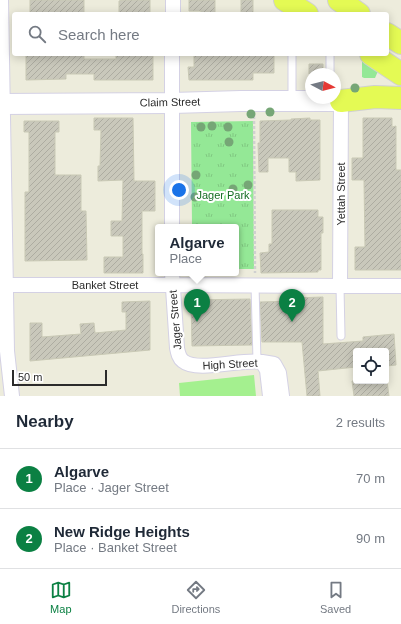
<!DOCTYPE html>
<meta charset="utf-8">
<style>
body{margin:0;font-family:Arial,sans-serif;background:#f2f2f3;color:#1f2937}
.controls{position:absolute;right:12px;bottom:12px;display:grid;overflow:hidden;border-radius:4px;box-shadow:0 2px 10px #0003}
.controls button{width:36px;height:36px;display:grid;place-items:center;padding:0;border:0;border-bottom:1px solid #e0e1e3;background:#fff;color:#1f2937;font:20px sans-serif}
.compass{position:absolute;left:305px;top:68px;width:36px;height:36px;border-radius:50%;background:#fff;box-shadow:0 2px 10px #0003;rotate:97deg}
.scale{position:absolute;left:12px;bottom:10px;width:95px;box-sizing:border-box;padding-left:4px;border:2px solid #2b2b2b;border-top:0;font-size:11px;line-height:14px;white-space:nowrap;color:#2b2b2b;-webkit-text-stroke:3px #fff;paint-order:stroke}
.you{position:absolute;left:179px;top:190px;width:14px;height:14px;margin:-10px;border:3px solid #fff;border-radius:50%;background:#1a73e8;box-shadow:0 0 0 6px #1a73e833}
.badge{display:grid;place-items:center;width:26px;height:26px;border-radius:50%;background:#0b8043;color:#fff;font-size:13px;font-weight:700}
.pin{position:absolute;translate:-50% -33px;filter:drop-shadow(0 1px 2px #0008)}
.pin::after{content:'';position:absolute;top:21px;width:14px;height:12px;background:inherit;clip-path:polygon(0 0,100% 0,50% 100%)}
.popup{position:absolute;left:155px;top:224px;width:84px;height:52px;box-sizing:border-box;display:grid;place-content:center;border-radius:4px;background:#fff;filter:drop-shadow(0 1px 3px #0005);font-size:13px;white-space:nowrap;color:#747a83}
.popup b{font-size:15px;color:#1f2937}
.popup::after{content:'';position:absolute;left:50%;top:100%;margin-left:-8px;border:8px solid transparent;border-top-color:#fff}
.list{margin:0;padding:0;list-style:none}
h2{display:flex;justify-content:space-between;align-items:center;height:52px;margin:0;padding:0 16px;font-size:17px}
h2 small{font-size:13px;font-weight:400;color:#747a83}
.list li{display:grid;grid-template-columns:26px 1fr auto;gap:12px;align-items:center;box-sizing:border-box;height:60px;padding:0 16px;border-top:1px solid #e0e1e3}
.list b{display:block;font-size:15px;white-space:nowrap}
.list p{margin:0;font-size:13px;white-space:nowrap;color:#747a83}
.list em{font-size:13px;font-style:normal;color:#747a83}
.icon{flex:none;width:22px;height:22px;fill:none;stroke:currentColor;stroke-width:2;stroke-linecap:round;stroke-linejoin:round}
.map{position:relative;flex:none;width:401px;height:396px;overflow:hidden}
.search{position:absolute;background:#fff;box-shadow:0 2px 10px #0003;left:12px;right:12px;top:12px;height:44px;display:flex;align-items:center;gap:10px;box-sizing:border-box;padding:0 14px;border-radius:4px;color:#747a83;font-size:15px}
.sheet{height:172px;background:#fff}
nav{display:flex;justify-content:space-around;align-items:center;box-sizing:border-box;height:56px;border-top:1px solid #e0e1e3;background:#fff;font-size:11px;color:#747a83}
nav a{display:grid;justify-items:center;gap:2px}
nav .on{color:#0b8043}
.map>svg:first-child{display:block}
.grass{fill:#94e896}
.park{fill:url(#park-tufts)}
.pitch{fill:#a4f08f}
.building{fill:url(#building-hatch);stroke:#c9c9b5}
.lines{fill:none;stroke-linecap:round;stroke-linejoin:round}
.lane-casing{stroke:#d4d1e4;stroke-width:9}
.street-casing{stroke:#d4d1e4;stroke-width:16}
.secondary-casing{stroke:#d4d1e4;stroke-width:22}
.primary-casing{stroke:#d0d0d0;stroke-width:24}
.path{stroke:#d0d0d0;stroke-width:2.5;stroke-dasharray:3 2;stroke-linecap:butt}
.lane{stroke:#fff;stroke-width:7}
.street{stroke:#fff;stroke-width:14}
.secondary{stroke:#fff;stroke-width:20}
.primary{stroke:#e4fa54;stroke-width:22}
.tree{fill:#76a676}
.labels{text-anchor:middle;dominant-baseline:central;stroke-width:4;stroke-linejoin:round;paint-order:stroke}
.street-label{font-size:11px;fill:#2b2b2b;stroke:#fff}
.park-label{font-size:11px;fill:#156d23;stroke:#fff}
</style>
<div class="map">
<svg width="401" height="396" viewBox="0 0 401 396">
<defs>
<pattern id="park-tufts" width="24" height="20" patternUnits="userSpaceOnUse"><rect width="24" height="20" fill="#94e896"/><path d="M3 7l-1-3M5 7V3M7 7l1-3M15 17l-1-3M17 17v-4M19 17l1-3" fill="none" stroke="#80c781"/></pattern>
<pattern id="building-hatch" width="6" height="6" patternUnits="userSpaceOnUse"><rect width="6" height="6" fill="#c9c8bb"/><path d="M-1 1l2-2M0 6l6-6M5 7l2-2" fill="none" stroke="#adaca1"/></pattern>
</defs>
<rect width="100%" height="100%" fill="#edecdc"/>
<path class="grass" d="M362,60L379,69L375,78H364L362,77Z"/>
<path class="park" d="M253,121L254,269H236V227H192L191,122Z"/>
<path class="pitch" d="M254,375L256,396H180L179,383Z"/>
<path class="building" d="M30,0H84V14L30,13Z
M123,0H150V14H119V1Z
M189,0H215V14H201V11H189Z
M241,0H253V14H241Z
M26,54H84V59H116V54H153V80H94V74H66V79L26,80Z
M194,54H274V73H253V80H189L188,67H194Z
M309,64H323V74H309Z
M94,118H133L134,181H155V211H142V254H143V273H104V257H123V236H111V221H122L123,180L98,181V166H100L101,130H94Z
M310,118V120H320V180L296,181V172H289V158H268V172H259L258,143H260V121L291,120V119Z
M363,118H392V127L396,126V170H401V270H355V247H365L364,180H352V158H363Z
M24,121H59V132H55V175H81V211H86L87,260L25,261V192H29V132H24Z
M272,210H318V217H323V233H321V270H318V272L261,273L260,253L269,252V244H272Z
M323,297V344L363,341V337L394,334L396,365L386,366V351H356V367L318,371L320,396H307L302,342H262L260,302L293,301V298Z
M250,299L252,345L192,346L191,300Z
M150,301V350L30,361V323H42V337L81,334L80,324L94,323L95,333L126,330V312H122V302Z
M352,381H387L389,396H354Z"/>
<g class="lines">
<g class="lane-casing">
<path id="lane" d="M330,54V73
M292,99V54
M255,285L257,361
M340,286L341,336"/>
</g>
<g class="street-casing">
<path id="street" d="M1,0L7,351L12,396
M173,14V0
M172,227V54
M172,273L177,348C178,353 179,358 183,361C197,373 244,358 262,362L267,370L270,396
M0,285H172L340,286H401
M340,286L341,101
M262,362L274,364L279,373L282,396"/>
</g>
<g class="secondary-casing">
<path id="secondary" d="M0,104L172,103L241,101H341"/>
</g>
<g class="primary-casing">
<path id="primary" d="M285,0L307,14
M339,0L359,14
M387,34L401,43
M371,54L401,74
M341,101L375,97L401,98"/>
</g>
<path class="path" d="M254,116L255,273"/>
<use href="#lane" class="lane"/>
<use href="#street" class="street"/>
<use href="#secondary" class="secondary"/>
<use href="#primary" class="primary"/>
</g>
<g class="tree">
<circle cx="355" cy="88" r="4.5"/>
<circle cx="270" cy="112" r="4.5"/>
<circle cx="251" cy="114" r="4.5"/>
<circle cx="212" cy="126" r="4.5"/>
<circle cx="201" cy="127" r="4.5"/>
<circle cx="228" cy="127" r="4.5"/>
<circle cx="229" cy="142" r="4.5"/>
<circle cx="196" cy="175" r="4.5"/>
<circle cx="248" cy="185" r="4.5"/>
<circle cx="233" cy="189" r="4.5"/>
<circle cx="195" cy="197" r="4.5"/>
</g>
<g class="labels">
<g class="street-label">
<text transform="translate(170 102) rotate(-1)">Claim Street</text>
<text transform="translate(341 194) rotate(-90)">Yettah Street</text>
<text x="105" y="285">Banket Street</text>
<text transform="translate(175 320) rotate(-95)">Jager Street</text>
<text transform="translate(230 364) rotate(-3)">High Street</text>
</g>
<g class="park-label">
<text x="223" y="195">Jager Park</text>
</g>
</g>
</svg>
<div class="controls">
<button><svg class="icon" aria-label="locate" viewBox="0 0 24 24"><circle cx="12" cy="12" r="6"/><path d="M12 2v4M12 18v4M2 12h4M18 12h4"/></svg></button>
</div>
<svg class="compass" viewBox="-18 -18 36 36"><path d="M0-13l5 13h-10z" fill="#e53935"/><path d="M0 13l5-13h-10z" fill="#747a83"/></svg>
<div class="scale">50 m</div>
<div class="you"></div>
<div class="pin badge" style="left:197px;top:322px">1</div>
<div class="popup"><b>Algarve</b>Place</div>
<div class="pin badge" style="left:292px;top:322px">2</div>
<div class="search"><svg class="icon" aria-label="search" viewBox="0 0 24 24"><circle cx="10" cy="10" r="6"/><path d="M15 15l6 6"/></svg>Search here</div>
</div>
<section class="sheet">
<h2>Nearby<small>2 results</small></h2>
<ul class="list">
<li><span class="badge">1</span><div><b>Algarve</b><p>Place · Jager Street</p></div><em>70 m</em></li>
<li><span class="badge">2</span><div><b>New Ridge Heights</b><p>Place · Banket Street</p></div><em>90 m</em></li>
</ul>
</section>
<nav>
<a class="on"><svg class="icon" aria-label="map" viewBox="0 0 24 24"><path d="M3 6l6-2 6 2 6-2v14l-6 2-6-2-6 2zM9 4v14M15 6v14"/></svg>Map</a>
<a><svg class="icon" aria-label="directions" viewBox="0 0 24 24"><path d="M12 3l9 9-9 9-9-9zM9 14v-3h6M13 9l2 2-2 2"/></svg>Directions</a>
<a><svg class="icon" aria-label="saved" viewBox="0 0 24 24"><path d="M7 4h10v16l-5-4-5 4z"/></svg>Saved</a>
</nav>
